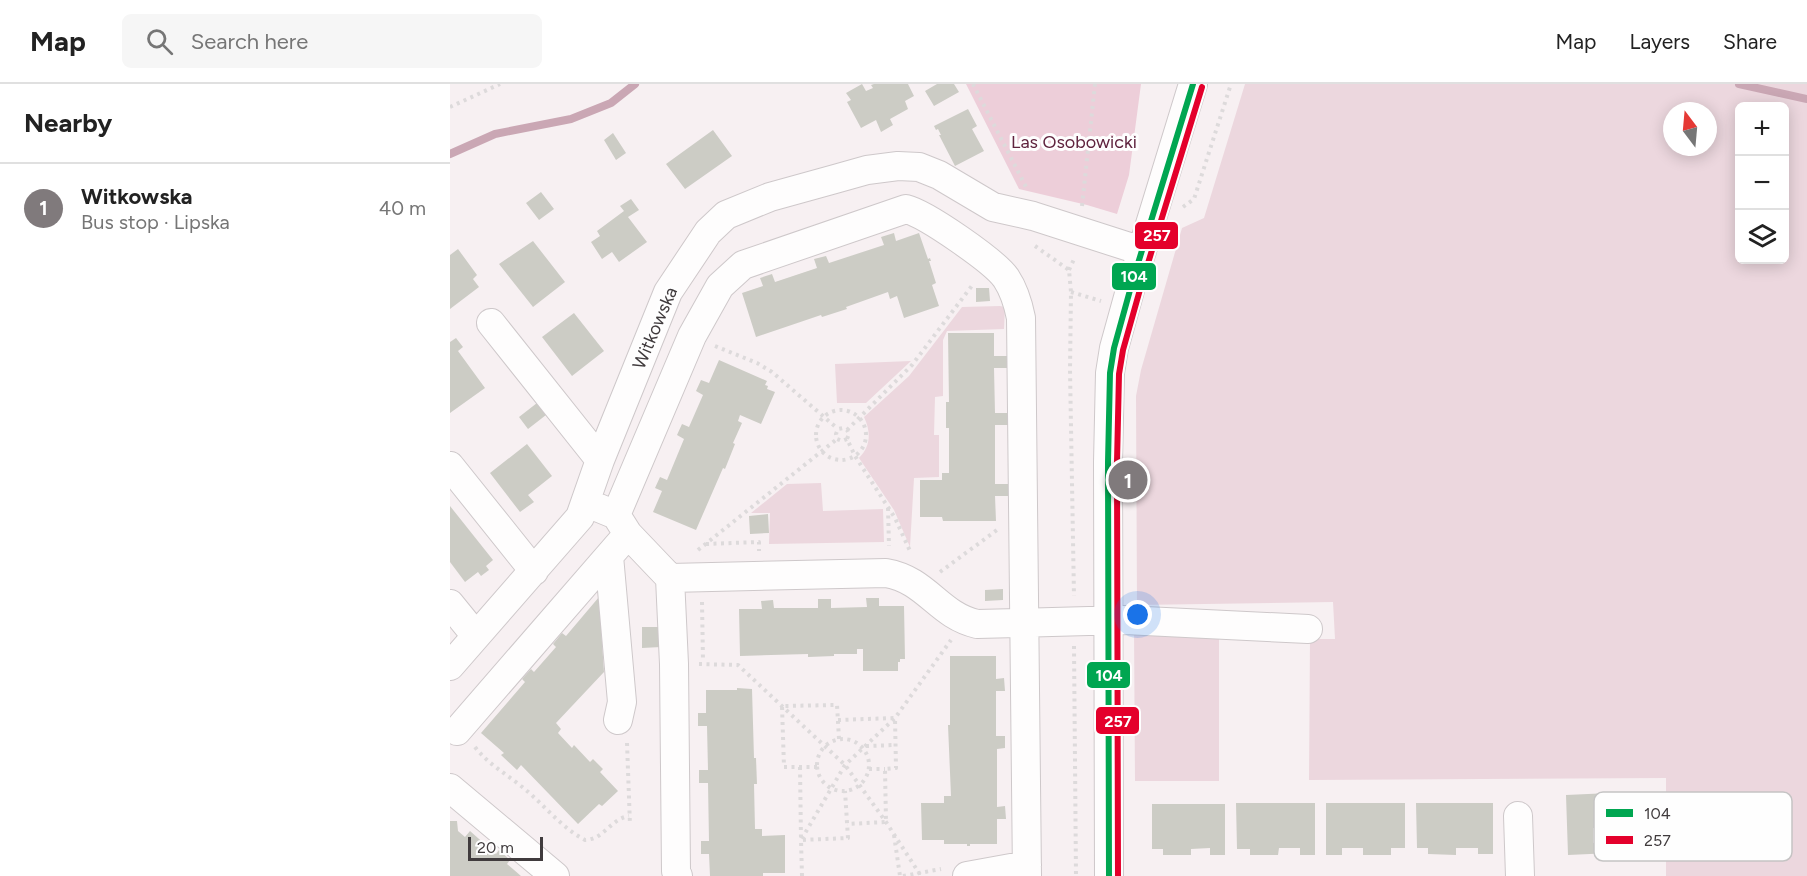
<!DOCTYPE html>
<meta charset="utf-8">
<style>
body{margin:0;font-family:Figtree,sans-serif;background:#f6f6f6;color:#222}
.controls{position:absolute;right:18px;top:18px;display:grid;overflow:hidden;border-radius:9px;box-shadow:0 3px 15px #0003}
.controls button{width:54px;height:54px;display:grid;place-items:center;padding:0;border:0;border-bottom:2px solid #e0e0e0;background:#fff;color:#222;font:30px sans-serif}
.compass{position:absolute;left:1213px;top:18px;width:54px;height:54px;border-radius:50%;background:#fff;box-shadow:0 3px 15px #0003;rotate:344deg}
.scale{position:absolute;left:18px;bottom:15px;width:75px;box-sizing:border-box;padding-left:6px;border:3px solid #403b3d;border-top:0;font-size:16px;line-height:21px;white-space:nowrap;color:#403b3d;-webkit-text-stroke:4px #fefefe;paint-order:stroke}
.you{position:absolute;left:688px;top:531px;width:21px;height:21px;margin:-15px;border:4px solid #fff;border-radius:50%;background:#1a73e8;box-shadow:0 0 0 9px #1a73e833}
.badge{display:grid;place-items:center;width:39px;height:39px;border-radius:50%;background:#807a7c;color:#fff;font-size:20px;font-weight:700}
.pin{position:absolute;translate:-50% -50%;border:3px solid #fff;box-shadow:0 2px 6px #0006}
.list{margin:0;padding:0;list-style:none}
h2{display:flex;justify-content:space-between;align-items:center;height:78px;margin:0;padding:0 24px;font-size:26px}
h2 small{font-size:20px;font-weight:400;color:#767676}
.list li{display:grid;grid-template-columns:39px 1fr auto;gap:18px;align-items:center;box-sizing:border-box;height:90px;padding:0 24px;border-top:2px solid #e0e0e0}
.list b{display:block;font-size:22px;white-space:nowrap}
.list p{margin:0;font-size:20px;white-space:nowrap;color:#767676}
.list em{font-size:20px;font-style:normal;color:#767676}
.icon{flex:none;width:33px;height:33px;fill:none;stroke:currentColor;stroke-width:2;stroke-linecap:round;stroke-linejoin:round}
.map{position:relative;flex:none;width:1357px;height:792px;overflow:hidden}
header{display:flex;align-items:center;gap:36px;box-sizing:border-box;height:84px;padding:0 30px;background:#fff;border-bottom:2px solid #e0e0e0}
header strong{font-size:28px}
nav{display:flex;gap:33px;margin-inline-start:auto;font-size:21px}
.search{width:420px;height:54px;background:#f6f6f6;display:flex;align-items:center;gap:15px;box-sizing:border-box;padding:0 21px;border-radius:9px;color:#767676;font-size:22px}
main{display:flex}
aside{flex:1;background:#fff}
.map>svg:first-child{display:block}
.green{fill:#ecd7de;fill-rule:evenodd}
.forest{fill:#edced9}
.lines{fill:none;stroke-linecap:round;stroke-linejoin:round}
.stream{stroke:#caa7b4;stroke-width:8}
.building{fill:#ccccc5}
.minor-casing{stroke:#cec8ca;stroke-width:30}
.path{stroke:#dddadb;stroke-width:4;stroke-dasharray:3 4.5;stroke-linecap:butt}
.minor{stroke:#fefdfd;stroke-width:28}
.bus-1-casing{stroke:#fefefe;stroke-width:10}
.bus-2-casing{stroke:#fefefe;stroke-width:10}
.bus-1{stroke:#00a651;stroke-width:6}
.bus-2{stroke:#e4002b;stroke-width:6}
.labels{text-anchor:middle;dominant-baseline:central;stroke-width:6;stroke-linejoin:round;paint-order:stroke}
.park-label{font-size:18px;fill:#5f233e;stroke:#fefefe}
.street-label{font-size:18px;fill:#403b3d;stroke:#fefefe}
.key{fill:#fefefe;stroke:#c5c4c4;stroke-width:1.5}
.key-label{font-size:16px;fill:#403b3d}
.line-badge{stroke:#fefefe;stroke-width:2}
.badge-label{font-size:16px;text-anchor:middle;font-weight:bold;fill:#fff}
</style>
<header>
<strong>Map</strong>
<div class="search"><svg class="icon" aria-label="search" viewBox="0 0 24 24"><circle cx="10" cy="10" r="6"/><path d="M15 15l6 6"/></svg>Search here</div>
<nav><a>Map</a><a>Layers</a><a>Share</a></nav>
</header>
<main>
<aside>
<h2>Nearby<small></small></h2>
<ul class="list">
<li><span class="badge">1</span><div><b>Witkowska</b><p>Bus stop · Lipska</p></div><em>40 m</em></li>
</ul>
</aside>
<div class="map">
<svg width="1357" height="792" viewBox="0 0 1357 792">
<rect width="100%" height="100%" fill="#f7f0f2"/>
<path class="green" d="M795,0H1357V792H1216V694L859,696L860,555H885L883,518L687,521L686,312L691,286L732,144L754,134ZM1290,22H1334V176H1290ZM1222,27H1258V63H1222Z
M550,222L555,223L554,245L497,247L493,256V312L485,313L484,351H489V393L464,394L460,463L444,426L409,374C421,362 421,348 414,333L459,292L512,223Z
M461,277L416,319H387L385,280Z
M371,399L373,427L433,425L434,458L319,460L320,429H301L337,400Z
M684,544L769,554V697H685Z"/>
<path class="forest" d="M516,0H691L679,91L667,130L637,121L569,105Z"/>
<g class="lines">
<path class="stream" d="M1289,0L1357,15
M0,70L45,50L121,35L161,19L185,0"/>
</g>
<path class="building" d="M412,0L416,7L423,4L421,1L424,0H458L464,12L455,17L458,25L440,35L443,41L431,48L426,36L411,44L397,18L401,16L396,9Z
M487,0H504L509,8L484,22L475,7Z
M518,25L527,42L522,45L534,67L505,82L489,51H491L488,45L486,46L484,42Z
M263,46L282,72L235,105L216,80Z
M163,49L176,69L166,76L154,56Z
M91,108L104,125L89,136L76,119Z
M181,115L189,126L178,133L197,158L169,178L162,168L152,175L141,158L150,152L147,147L174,127L170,122Z
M444,149L446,157L469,149L478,175L480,174L481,177H479L486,199L482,201L489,222L454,234L447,212L440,215L438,208L396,223L397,225L372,233L371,231L306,253L292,209L313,202L310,194L322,190L325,198L367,184L364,175L376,172L379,179L434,161L431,153Z
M83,157L115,198L83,223L49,180Z
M8,165L27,191L23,195L29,203L0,225V171Z
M526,204H539L540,217L526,218Z
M124,229L154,267L122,292L92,253Z
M498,249H544V272H558V284H544L545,329H558V341H545V400H559V412H545L546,437H493L492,433H470V396H492V389H499V344H496V318H499Z
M6,254L13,263L8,267L35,304L0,329V258Z
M269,276L317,297L315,301L318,302L317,305L325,308L311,340L290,331L288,337L292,339L283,359L285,360L275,385L273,384L246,446L203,428L212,407L205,404L210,393L217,396L234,355L227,351L232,340L239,343L253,311L246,307L251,296L259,299Z
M87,319L96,331L78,345L69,333Z
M77,360L102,392L78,411L84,418L70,428L40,389Z
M0,422L43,476L36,482L39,486L31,492L28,488L15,498L0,478Z
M318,430L319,449L300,450L299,432Z
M553,505V516L535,517V506Z
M149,513L154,588L106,639L111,645L108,649L122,664L124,661L140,678L143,675L153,685L150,688L168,707L152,722L149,720L128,740L71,681L67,686L51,671L54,669L31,649L75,598L72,595L81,585L84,588L106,563L103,560L112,549L116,552Z
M416,514H429V522H454L455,575H450V578H448V587H413V565H407V570H384V572L358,573V570L290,572L289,525H312L311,517L323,516L324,524H368V515H381V524L417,523Z
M192,543H211V563L192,564Z
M500,572H546V595L554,594L555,607H546V652H555V664L547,665V723L555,722L556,735H547V760H520V762H517V760H494V756H472L471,719H494V712H501L498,641H500Z
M287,604L302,605L304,674H306L307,700H304L305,745H312V752L335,751V789H313V792H260L259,770H251V757H259L258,699H249V686H258L257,642H248V629H256V606H287Z
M1160,709L1162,743L1143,744V759L1162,758V769L1118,771L1116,711Z
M786,719H865V771H850V764H829L828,771H800V765H787Z
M876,719H955V764H941V771H913V764H892V771H876Z
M966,719H1043V770H1028V764H1006V771L978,770V764H967Z
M702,720H775V771H760V764L741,765V771H713V765H702Z
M0,737H7L8,747L15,753L20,747L46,770L49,766L60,776L57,780L71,792H0Z"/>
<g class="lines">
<g class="minor-casing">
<path id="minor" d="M41,239L150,376
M0,382L84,487
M149,424L166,431L178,450L220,494L224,580L226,787L228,792
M166,431L242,252L270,202L293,181L456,125C476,130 544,177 556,194C564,206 568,219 571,234L577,792
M159,472L172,618L168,636
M220,494L436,489C477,496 488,531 527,540L675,536L858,545
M0,520L26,552
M0,582L130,433L150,376L218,208L258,148L276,131L320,113L385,95L417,86L448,82L469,83L489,91L543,123L583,132L692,167
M7,647L178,450
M0,704L105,792
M1068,732L1070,792
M517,792L577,781
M659,792L658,378L660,289L664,264L682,199L743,0"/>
</g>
<path class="path" d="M523,0L576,103
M0,23L50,0
M632,122L645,0
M733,123L744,115L781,0
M585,162L619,186L621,208L620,286L624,512
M619,186L625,173
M621,208L651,217
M265,262L307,279L322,288L388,345
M366 351a25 25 0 1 1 50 0a25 25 0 1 1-50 0Z
M397,346L462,281L524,199
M397,355L392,357L387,355L386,350L388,345L393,344L397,346L399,350L397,355L405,372L445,434L460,467
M438,424L439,462
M256,460L309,458V467
M248,466L387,355
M490,488L547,446
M252,518L253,577
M624,562L626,792
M249,580L288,581L395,681L436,738L471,792
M388,636L445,634L446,684L435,685L436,738L397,740
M367 681a26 26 0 1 1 52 0a26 26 0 1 1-52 0Z
M177,659L180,741
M416,662L445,661
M25,663C38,680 55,689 71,702C93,719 110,743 135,756C155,755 160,735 179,732
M350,683L351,756L398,754L395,707
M367,683H334L332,622L387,621L389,655
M419,685H435
M444,751L450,792
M352,792L351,756L395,681L445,634L501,556
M453,792L491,785"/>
<use href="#minor" class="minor"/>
<g class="bus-1-casing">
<path id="bus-1" d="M659,792L658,378L660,289L664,264L682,199L743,0"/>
</g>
<g class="bus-2-casing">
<path id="bus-2" d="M668,792L667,378L669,290L673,266L691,202L752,3"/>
</g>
<use href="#bus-1" class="bus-1"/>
<use href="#bus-2" class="bus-2"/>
</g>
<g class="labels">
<g class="park-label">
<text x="624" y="58">Las Osobowicki</text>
</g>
<g class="street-label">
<text transform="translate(205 244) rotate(-67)">Witkowska</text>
</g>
</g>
<rect x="1144" y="708" width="198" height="69" rx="9" class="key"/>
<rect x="1156" y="725" width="27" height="8" fill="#00a651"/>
<rect x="1156" y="752" width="27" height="8" fill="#e4002b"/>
<g class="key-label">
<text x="1194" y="735">104</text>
<text x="1194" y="762">257</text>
</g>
<g class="line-badge">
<rect x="684" y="137" width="45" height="29" rx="6" fill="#e4002b"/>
<rect x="661" y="178" width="46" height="29" rx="6" fill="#00a651"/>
<rect x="636" y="577" width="45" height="28" rx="6" fill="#00a651"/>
<rect x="645" y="622" width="45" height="29" rx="6" fill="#e4002b"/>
</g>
<g class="badge-label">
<text x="707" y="157">257</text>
<text x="684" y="198">104</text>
<text x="659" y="597">104</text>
<text x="668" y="643">257</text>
</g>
</svg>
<div class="controls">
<button>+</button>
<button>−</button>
<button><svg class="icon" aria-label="layers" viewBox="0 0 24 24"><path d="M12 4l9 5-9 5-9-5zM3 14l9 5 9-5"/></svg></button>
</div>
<svg class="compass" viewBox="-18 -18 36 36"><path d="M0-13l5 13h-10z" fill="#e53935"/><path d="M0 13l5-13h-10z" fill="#767676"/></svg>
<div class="scale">20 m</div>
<div class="you"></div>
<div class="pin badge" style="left:678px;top:396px">1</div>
</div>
</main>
